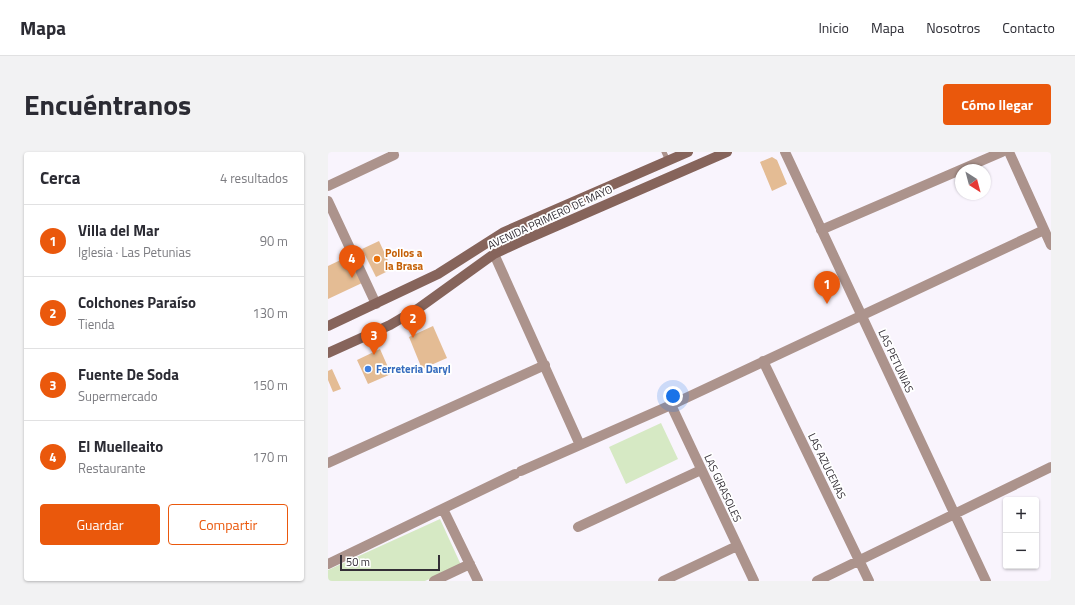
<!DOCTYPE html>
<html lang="es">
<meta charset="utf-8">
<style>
body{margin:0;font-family:"Titillium Web",sans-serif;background:#f2f2f3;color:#2b2b33}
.controls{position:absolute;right:12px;bottom:12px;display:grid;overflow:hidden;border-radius:4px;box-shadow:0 1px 3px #0004}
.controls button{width:36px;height:36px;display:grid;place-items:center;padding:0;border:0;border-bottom:1px solid #e1e1e2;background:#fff;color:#2b2b33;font:20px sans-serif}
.compass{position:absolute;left:627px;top:12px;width:36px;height:36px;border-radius:50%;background:#fff;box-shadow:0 1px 3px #0004;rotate:144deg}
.scale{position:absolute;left:12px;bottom:10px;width:100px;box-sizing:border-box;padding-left:4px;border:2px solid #332e36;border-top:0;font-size:11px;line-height:14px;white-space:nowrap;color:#332e36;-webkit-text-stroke:3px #fff;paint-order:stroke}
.you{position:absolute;left:345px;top:244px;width:14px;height:14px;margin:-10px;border:3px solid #fff;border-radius:50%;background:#1a73e8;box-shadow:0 0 0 6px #1a73e833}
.badge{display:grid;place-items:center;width:26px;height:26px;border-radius:50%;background:#ea580c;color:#fff;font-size:13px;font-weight:700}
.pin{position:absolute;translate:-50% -33px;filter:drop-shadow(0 1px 2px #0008)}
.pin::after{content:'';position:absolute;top:21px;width:14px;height:12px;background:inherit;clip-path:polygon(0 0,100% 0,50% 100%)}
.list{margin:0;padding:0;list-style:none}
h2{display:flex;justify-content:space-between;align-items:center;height:52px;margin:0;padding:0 16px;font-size:17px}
h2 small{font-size:13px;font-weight:400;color:#7c7c81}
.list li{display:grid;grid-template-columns:26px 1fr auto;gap:12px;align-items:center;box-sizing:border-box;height:72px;padding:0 16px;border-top:1px solid #e1e1e2}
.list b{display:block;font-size:15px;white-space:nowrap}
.list p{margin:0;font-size:13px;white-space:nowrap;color:#7c7c81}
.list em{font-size:13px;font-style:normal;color:#7c7c81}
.actions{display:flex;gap:8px;padding:12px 16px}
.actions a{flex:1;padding:9px 0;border:1px solid #ea580c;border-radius:4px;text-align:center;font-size:14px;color:#ea580c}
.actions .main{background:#ea580c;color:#fff}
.map{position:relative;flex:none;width:723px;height:429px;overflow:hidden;border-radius:4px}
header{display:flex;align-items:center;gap:24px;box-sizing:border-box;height:56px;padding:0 20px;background:#fff;border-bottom:1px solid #e1e1e2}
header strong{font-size:19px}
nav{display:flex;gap:22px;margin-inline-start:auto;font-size:14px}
.intro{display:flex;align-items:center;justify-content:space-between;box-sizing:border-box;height:96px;padding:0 24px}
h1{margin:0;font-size:28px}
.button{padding:10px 18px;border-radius:4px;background:#ea580c;color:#fff;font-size:14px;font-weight:700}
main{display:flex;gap:24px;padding:0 24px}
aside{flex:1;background:#fff;border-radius:4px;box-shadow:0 1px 3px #0004}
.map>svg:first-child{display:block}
.green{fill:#d6e9c4}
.building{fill:#e4bc94}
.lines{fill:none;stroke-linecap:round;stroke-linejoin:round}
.lane{stroke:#ac938c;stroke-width:5}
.street{stroke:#ac938c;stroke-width:10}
.secondary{stroke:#86645b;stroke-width:10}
.food-dot{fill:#e8710a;stroke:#fff;stroke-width:1.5}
.shop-dot{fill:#3f7fe0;stroke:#fff;stroke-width:1.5}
.labels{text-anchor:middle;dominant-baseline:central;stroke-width:3.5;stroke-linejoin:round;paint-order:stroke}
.street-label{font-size:11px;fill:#332e36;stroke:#fff}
.food-label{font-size:11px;font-weight:bold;fill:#c56008;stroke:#fff;text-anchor:start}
.shop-label{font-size:11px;font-weight:bold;fill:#366cbe;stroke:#fff;text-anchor:start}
</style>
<header>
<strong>Mapa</strong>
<nav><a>Inicio</a><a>Mapa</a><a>Nosotros</a><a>Contacto</a></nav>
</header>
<div class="intro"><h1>Encuéntranos</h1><a class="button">Cómo llegar</a></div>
<main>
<aside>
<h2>Cerca<small>4 resultados</small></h2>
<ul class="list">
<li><span class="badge">1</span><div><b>Villa del Mar</b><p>Iglesia · Las Petunias</p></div><em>90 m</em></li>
<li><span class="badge">2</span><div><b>Colchones Paraíso</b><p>Tienda</p></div><em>130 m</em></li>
<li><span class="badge">3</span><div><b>Fuente De Soda</b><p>Supermercado</p></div><em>150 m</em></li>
<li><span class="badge">4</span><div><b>El Muelleaito</b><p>Restaurante</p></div><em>170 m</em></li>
</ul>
<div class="actions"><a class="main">Guardar</a><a>Compartir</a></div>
</aside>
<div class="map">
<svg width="723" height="429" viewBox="0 0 723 429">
<rect width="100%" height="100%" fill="#f9f4fd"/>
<path class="green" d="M333,271L350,307L298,332L281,295Z
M112,367L133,413L97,429H0V418Z"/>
<path class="building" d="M444,5L449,8L459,32L444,39L432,10Z
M51,89L64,117L48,125L34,97Z
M21,104L34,131L0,147V114Z
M105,174L119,206L94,217L81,185Z
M52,197L63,222L40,232L29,208Z
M4,217L13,237L5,240L0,228V219Z"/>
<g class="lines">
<path class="lane" d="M336,0L340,9"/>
<path class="street" d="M457,0L658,429
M681,0L723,93
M0,34L66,3L65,0
M0,49L48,152
M493,78L674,0
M166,102L252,293
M435,209L541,429
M343,253L426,429
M0,311L217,213
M193,319L343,253L716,78
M115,357L150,429
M250,375L373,318
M0,412L187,322
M106,429L142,412
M335,429L409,394
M489,429L723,315"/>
<path class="secondary" d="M0,174L110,122L176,80L360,0
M0,201L62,173L91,156L166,102L192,90L399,0"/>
</g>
<circle class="food-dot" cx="49" cy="107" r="4"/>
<circle class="shop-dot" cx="40" cy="217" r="4"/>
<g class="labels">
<g class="street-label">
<text transform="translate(222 65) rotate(-25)">AVENIDA PRIMERO DE MAYO</text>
<text transform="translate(568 209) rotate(65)">LAS PETUNIAS</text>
<text transform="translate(499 314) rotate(64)">LAS AZUCENAS</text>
<text transform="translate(395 336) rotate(65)">LAS GIRASOLES</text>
</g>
<g class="food-label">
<text x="57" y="101">Pollos a<tspan x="57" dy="13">la Brasa</tspan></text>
</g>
<g class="shop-label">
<text x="48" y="217">Ferreteria Daryl</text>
</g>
</g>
</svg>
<div class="controls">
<button>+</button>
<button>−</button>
</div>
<svg class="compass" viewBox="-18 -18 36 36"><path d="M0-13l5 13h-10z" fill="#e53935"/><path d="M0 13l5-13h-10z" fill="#7c7c81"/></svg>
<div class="scale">50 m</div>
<div class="you"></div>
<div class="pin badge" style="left:499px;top:152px">1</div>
<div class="pin badge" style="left:85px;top:186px">2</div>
<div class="pin badge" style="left:46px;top:203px">3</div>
<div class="pin badge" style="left:24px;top:126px">4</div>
</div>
</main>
